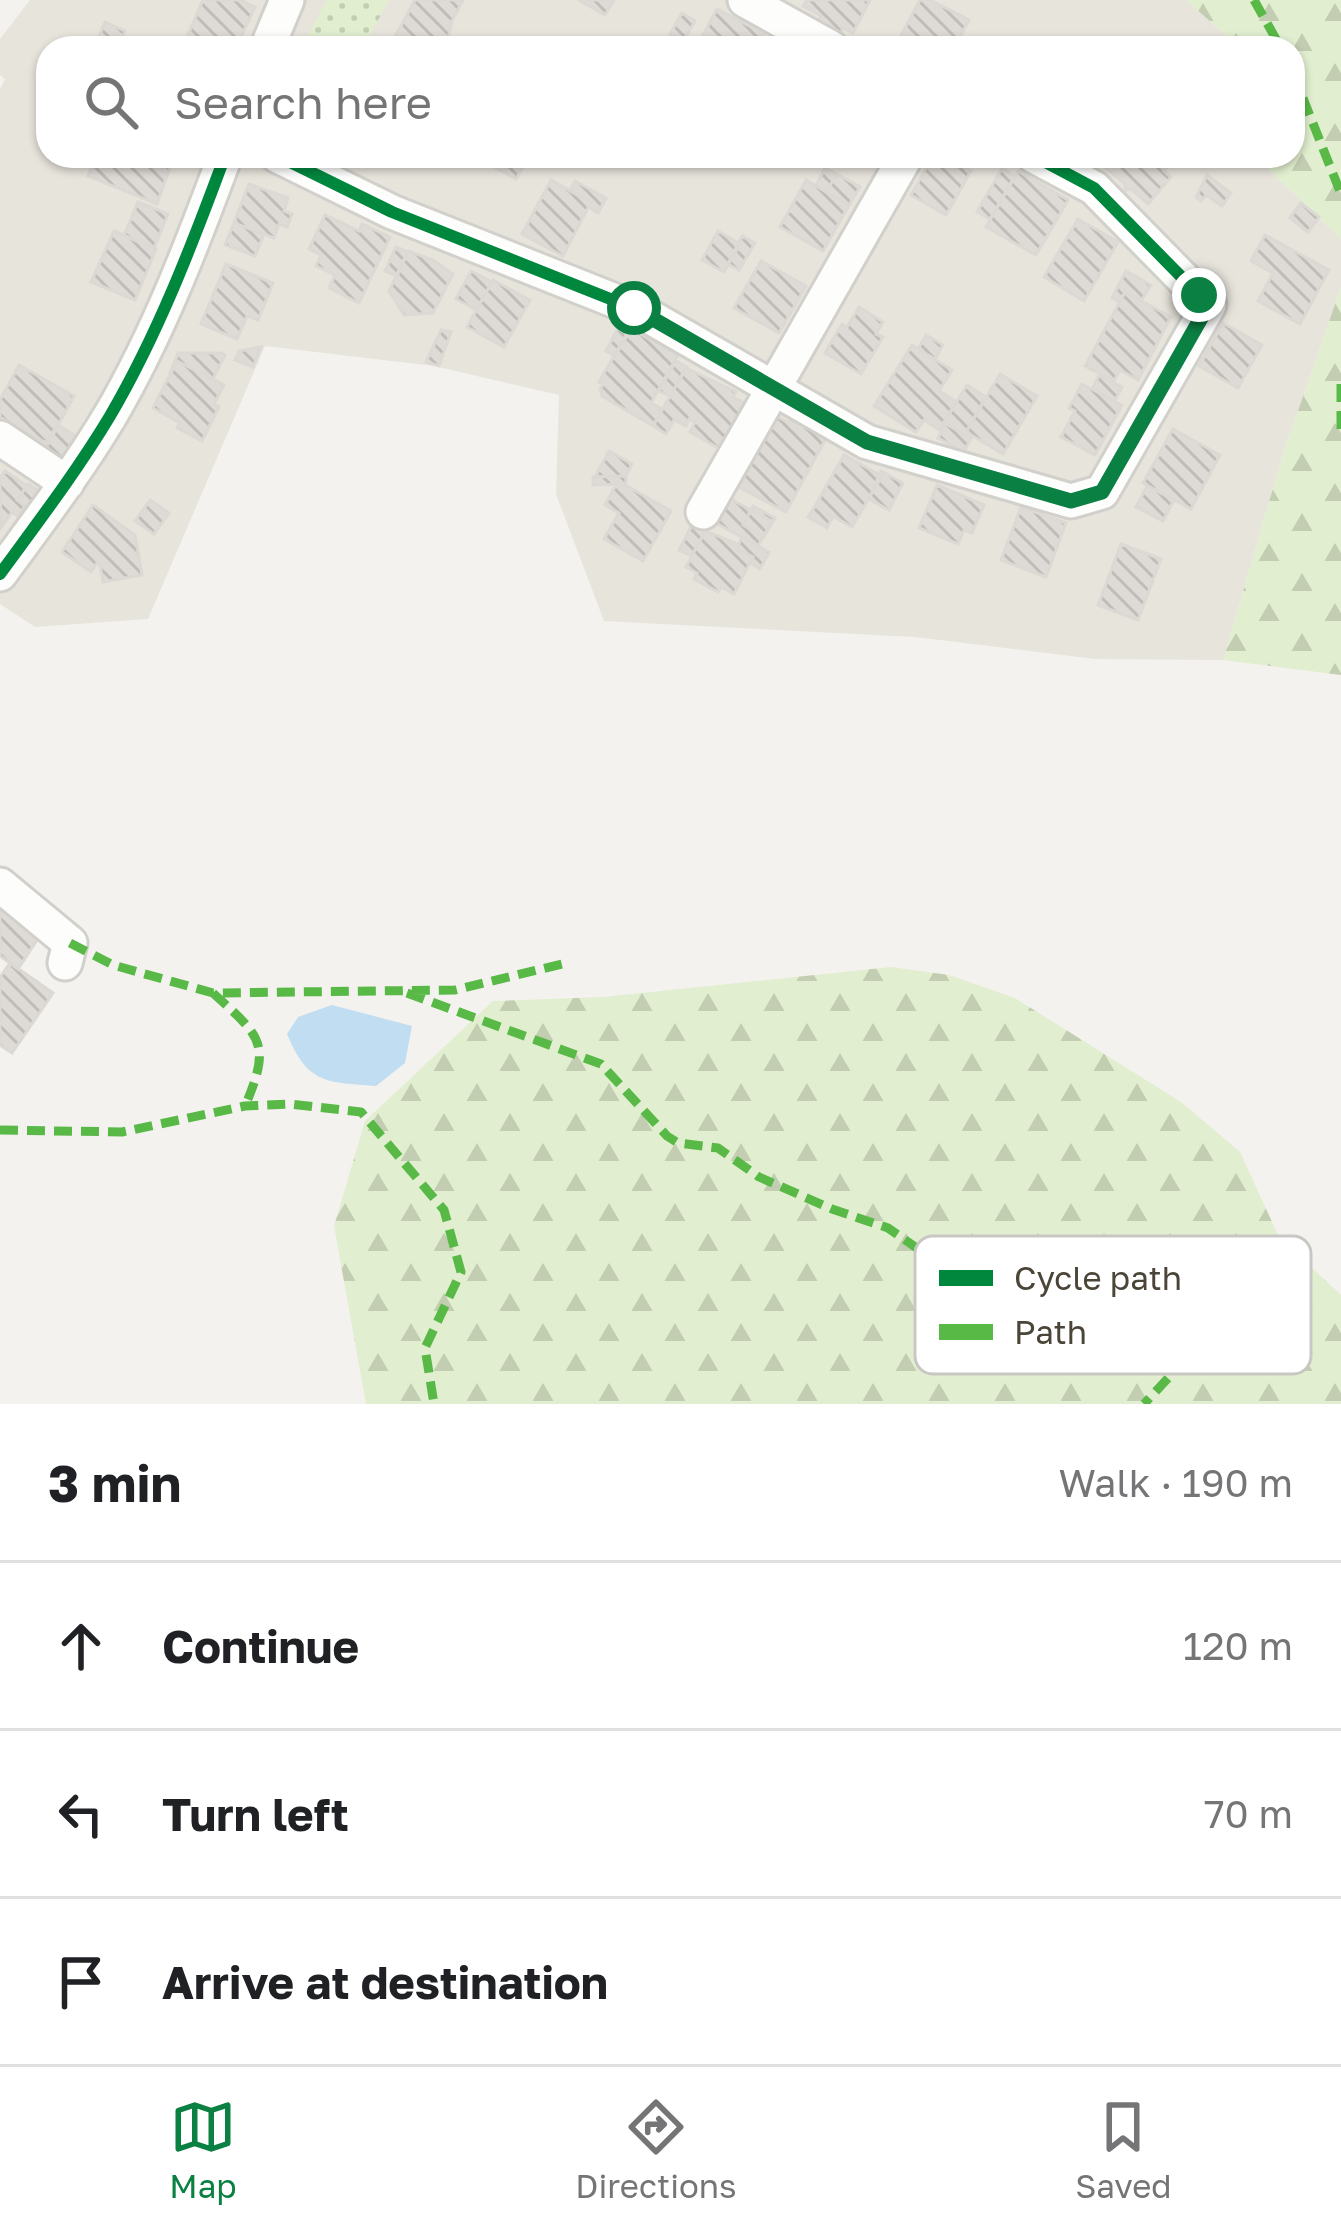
<!DOCTYPE html>
<meta charset="utf-8">
<style>
body{margin:0;font-family:"Golos Text",sans-serif;background:#f2f2f2;color:#202124}
.stop{position:absolute;width:36px;height:36px;margin:-27px;border:9px solid #0b8043;border-radius:50%;background:#fff}
.stop.end{background:#0b8043;border-color:#fff;box-shadow:0 3px 12px #0008}
.list{margin:0;padding:0;list-style:none}
h2{display:flex;justify-content:space-between;align-items:center;height:156px;margin:0;padding:0 48px;font-size:51px}
h2 small{font-size:39px;font-weight:400;color:#757577}
.list li{display:grid;grid-template-columns:78px 1fr auto;gap:36px;align-items:center;box-sizing:border-box;height:168px;padding:0 48px;border-top:3px solid #e0e0e0}
.list b{display:block;font-size:45px;white-space:nowrap}
.list em{font-size:39px;font-style:normal;color:#757577}
.icon{flex:none;width:66px;height:66px;fill:none;stroke:currentColor;stroke-width:2;stroke-linecap:round;stroke-linejoin:round}
.map{position:relative;flex:none;width:1341px;height:1404px;overflow:hidden}
.search{position:absolute;background:#fff;box-shadow:0 3px 9px #0004;left:36px;right:36px;top:36px;height:132px;display:flex;align-items:center;gap:30px;box-sizing:border-box;padding:0 42px;border-radius:36px;color:#757577;font-size:45px}
.sheet{height:660px;background:#fff}
nav{display:flex;justify-content:space-around;align-items:center;box-sizing:border-box;height:168px;border-top:3px solid #e0e0e0;background:#fff;font-size:33px;color:#757577}
nav a{display:grid;justify-items:center;gap:6px}
nav .on{color:#0b8043}
.map>svg:first-child{display:block}
.residential{fill:#e7e4dc}
.forest{fill:url(#forest-firs)}
.park{fill:url(#park-dots)}
.water{fill:#c0ddf1}
.building{fill:url(#building-back-hatch);stroke:#dcd9d4;stroke-width:3}
.lines{fill:none;stroke-linecap:round;stroke-linejoin:round}
.minor-casing{stroke:#d2d0cb;stroke-width:39}
.minor{stroke:#fdfdfc;stroke-width:33}
.quiet{stroke:#58b947;stroke-width:9;stroke-dasharray:18 9;stroke-linecap:butt}
.cycleway-casing{stroke:#fff;stroke-width:20}
.cycleway{stroke:#00873e;stroke-width:12}
.route{stroke:#0b8043;stroke-width:15}
.key{fill:#fff;stroke:#c9c7c4;stroke-width:3}
.key-label{font-size:33px;fill:#4b4439}
</style>
<div class="map">
<svg width="1341" height="1404" viewBox="0 0 1341 1404">
<defs>
<pattern id="forest-firs" width="22" height="20" patternUnits="userSpaceOnUse" patternTransform="scale(3)"><rect width="22" height="20" fill="#e1eecf"/><path d="M5 1l3.5 6h-7zM16 11l3.5 6h-7z" fill="#c3cdb2"/></pattern>
<pattern id="park-dots" width="8" height="8" patternUnits="userSpaceOnUse" patternTransform="scale(3)"><rect width="8" height="8" fill="#e1eecf"/><path d="M2 2h.1M6 6h.1" fill="none" stroke="#c3cdb2" stroke-width="1.8" stroke-linecap="round"/></pattern>
<pattern id="building-back-hatch" width="6" height="6" patternUnits="userSpaceOnUse" patternTransform="scale(3)"><rect width="6" height="6" fill="#dedbd6"/><path d="M-1 5l2 2M0 0l6 6M5-1l2 2" fill="none" stroke="#c0bdb8"/></pattern>
</defs>
<rect width="100%" height="100%" fill="#f4f2ee"/>
<path class="residential" d="M30,0H1186L1240,48H48V156H1255L1341,239V287L1283,454L1223,660L1095,659L915,637L604,621L556,494L559,395L434,366L265,346L148,619L35,627L0,604V89L5,79L0,75V39Z"/>
<path class="forest" d="M1186,0H1341V239L1255,156H1293V48H1240Z
M1341,287V675L1223,660L1283,454Z
M891,967L949,975L1015,998L1181,1102L1240,1152L1279,1237L1341,1295V1404H366L334,1226L365,1121L493,1001L603,997Z"/>
<path class="park" d="M327,0H389L363,48H323L306,39Z"/>
<path class="water" d="M332,1005L412,1026L405,1063L376,1086C325,1082 308,1084 287,1034L298,1017Z"/>
<path class="building" d="M203,0H240L255,7L236,48H194L184,44Z
M415,0H463L452,21L446,48H389Z
M579,0H614L605,15Z
M807,0H870L853,33L843,28L841,33L818,21L821,16L803,6Z
M920,0H930L969,20L954,48H894Z
M717,9L765,34L758,48H696Z
M682,13L695,21L683,42L670,34Z
M105,22L125,31L118,48L96,44Z
M96,156H157L172,162L157,204L88,176Z
M474,156H529L516,179Z
M933,156H944L971,171L946,215L911,195Z
M1177,156L1164,171L1171,177L1148,204L1131,189L1125,190V184L1102,165L1110,156Z
M825,168L837,174L826,192L816,186Z
M1002,168L1015,176L990,219L977,212Z
M1018,171L1068,200L1036,255L986,227Z
M837,174L860,187L849,205L826,192Z
M1207,175L1231,193L1222,206L1206,195L1201,201L1196,197Z
M551,180L591,202L563,256L522,234Z
M806,180L849,205L823,251L780,227Z
M575,181L606,198L598,213L589,207L591,202L570,191Z
M249,184L288,198L284,211L292,214L287,227L279,224L274,238L234,223Z
M138,202L168,214L154,248L124,236Z
M1301,203L1319,217L1308,232L1290,218Z
M325,215L359,231L362,224L390,237L359,303L329,288L335,275L316,266L321,255L309,249Z
M1078,219L1118,242L1084,301L1044,277Z
M234,223L264,234L255,256L225,245Z
M114,231L156,249L135,300L91,282Z
M718,231L740,244L724,272L702,260Z
M1265,235L1329,270L1300,324L1258,301L1273,273L1251,261Z
M742,236L755,243L739,270L728,264Z
M396,247L408,252L397,276L385,271Z
M408,251L433,260L453,274L433,313L404,315L389,291Z
M761,261L806,286L779,333L734,308Z
M226,264L273,283L258,320L247,316L237,339L201,324Z
M471,271L492,282L476,310L456,299Z
M1126,271L1151,285L1141,301L1125,292L1119,302L1112,298Z
M493,280L530,300L504,347L467,327Z
M1125,292L1171,317L1138,380L1120,370L1114,381L1085,366Z
M859,307L883,322L876,334L883,337L861,374L825,353L842,324L847,327Z
M1223,323L1262,345L1238,388L1199,366Z
M618,328L628,334L615,356L606,351Z
M630,328L678,355L651,403L662,409L653,426L602,396L600,389L603,384L599,382Z
M441,330L451,332L439,366L426,362Z
M926,335L943,345L935,359L918,349Z
M912,345L952,370L939,391L957,402L939,430L924,420L916,432L874,406Z
M261,347L253,367L235,360L239,351Z
M178,353H221L225,355L213,379L177,361L168,379Z
M177,361L224,385L214,404L219,407L202,441L177,428L180,423L153,408Z
M676,361L687,367L670,396L659,391Z
M19,365L74,396L48,444L0,417V400Z
M686,368L736,392L733,397L746,404L720,449L690,432L695,422L689,419L686,426L674,420L666,434L653,426Z
M1000,374L1037,396L1003,454L966,432Z
M1099,375L1122,387L1115,401L1092,389Z
M1082,384L1122,405L1095,455L1061,437L1075,411L1069,408Z
M967,385L986,397L966,432L971,438L944,422Z
M776,416L789,423L791,418L824,435L825,440L786,512L739,487Z
M946,424L971,438L964,452L938,438Z
M58,425L79,438L62,467L38,453Z
M1173,429L1220,455L1191,509L1143,483Z
M609,451L632,464L626,476L595,477Z
M844,455L882,476L852,527L815,506Z
M5,471L27,486L17,500L25,506L18,516L12,512L1,528L0,477Z
M881,471L903,483L889,510L869,499Z
M626,476V484L593,485V477Z
M618,481L671,511L643,561L604,539L619,513L605,505Z
M28,484L43,494L32,511L17,500Z
M937,485L984,505L972,533L964,530L958,544L919,528Z
M1147,486L1174,500L1163,521L1136,507Z
M730,492L734,501L772,521L758,546L714,522Z
M150,500L169,513L154,534L135,521Z
M93,505L135,535L142,575L103,582L100,565L97,563L91,572L62,552Z
M753,506L775,518L764,537L743,525Z
M815,506L833,517L827,528L808,517Z
M1021,507L1066,523L1046,577L1001,560Z
M693,523L711,533L705,531L692,556L679,550Z
M705,531L738,544L736,549L753,557L734,594L721,587L718,592L694,579L697,573L686,567Z
M742,537L769,552L760,569L750,563L753,557L736,549Z
M1121,544L1161,559L1138,620L1098,605Z
M0,910L39,937L18,969L0,956Z
M10,963L53,993L12,1053L0,1045V977Z"/>
<g class="lines">
<g class="minor-casing">
<path id="minor" d="M745,0L831,48
M267,48L287,0
M278,156L392,212L638,310L867,442L1071,501L1102,492L1209,305L1094,188L1034,156
M0,438L67,483
M703,512L906,156
M0,574C38,522 77,471 110,416C158,334 192,245 225,156
M0,885L70,943L65,963"/>
</g>
<use href="#minor" class="minor"/>
<path class="quiet" d="M1254,0L1281,48
M1293,73L1341,194
M1341,384V432
M70,943L113,965L213,993L455,990L562,964
M213,993C261,1037 272,1043 245,1106
M407,993L601,1064L667,1136L678,1143L718,1148L759,1177L832,1209L888,1228L921,1251L1078,1293L1121,1331L1140,1335L1173,1330L1186,1350L1183,1362L1144,1404
M0,1130L122,1132L245,1106L289,1104L361,1112L444,1210L461,1272L425,1348L434,1404"/>
<g class="cycleway-casing">
<path id="cycleway" d="M278,156L392,212L638,310L867,442L1071,501L1102,492L1209,305L1094,188L1034,156
M0,574C38,522 77,471 110,416C158,334 192,245 225,156"/>
</g>
<use href="#cycleway" class="cycleway"/>
</g>
<g class="lines">
<path class="route" d="M634,308L867,442L1071,501L1102,492L1209,304L1199,295"/>
</g>
<rect x="915" y="1236" width="396" height="138" rx="18" class="key"/>
<rect x="939" y="1270" width="54" height="16" fill="#00873e"/>
<rect x="939" y="1324" width="54" height="16" fill="#58b947"/>
<g class="key-label">
<text x="1014" y="1290">Cycle path</text>
<text x="1014" y="1344">Path</text>
</g>
</svg>
<div class="stop" style="left:634px;top:308px"></div>
<div class="stop end" style="left:1199px;top:295px"></div>
<div class="search"><svg class="icon" aria-label="search" viewBox="0 0 24 24"><circle cx="10" cy="10" r="6"/><path d="M15 15l6 6"/></svg>Search here</div>
</div>
<section class="sheet">
<h2>3 min<small>Walk · 190 m</small></h2>
<ul class="list">
<li><svg class="icon" aria-label="ahead" viewBox="0 0 24 24"><path d="M12 20V5M6 11l6-6 6 6"/></svg><div><b>Continue</b></div><em>120 m</em></li>
<li><svg class="icon" aria-label="left" viewBox="0 0 24 24"><path d="M17 20v-9H6M10 6l-5 5 5 5"/></svg><div><b>Turn left</b></div><em>70 m</em></li>
<li><svg class="icon" aria-label="arrive" viewBox="0 0 24 24"><path d="M6 21V4h12l-3 4 3 4H6"/></svg><div><b>Arrive at destination</b></div></li>
</ul>
</section>
<nav>
<a class="on"><svg class="icon" aria-label="map" viewBox="0 0 24 24"><path d="M3 6l6-2 6 2 6-2v14l-6 2-6-2-6 2zM9 4v14M15 6v14"/></svg>Map</a>
<a><svg class="icon" aria-label="directions" viewBox="0 0 24 24"><path d="M12 3l9 9-9 9-9-9zM9 14v-3h6M13 9l2 2-2 2"/></svg>Directions</a>
<a><svg class="icon" aria-label="saved" viewBox="0 0 24 24"><path d="M7 4h10v16l-5-4-5 4z"/></svg>Saved</a>
</nav>
